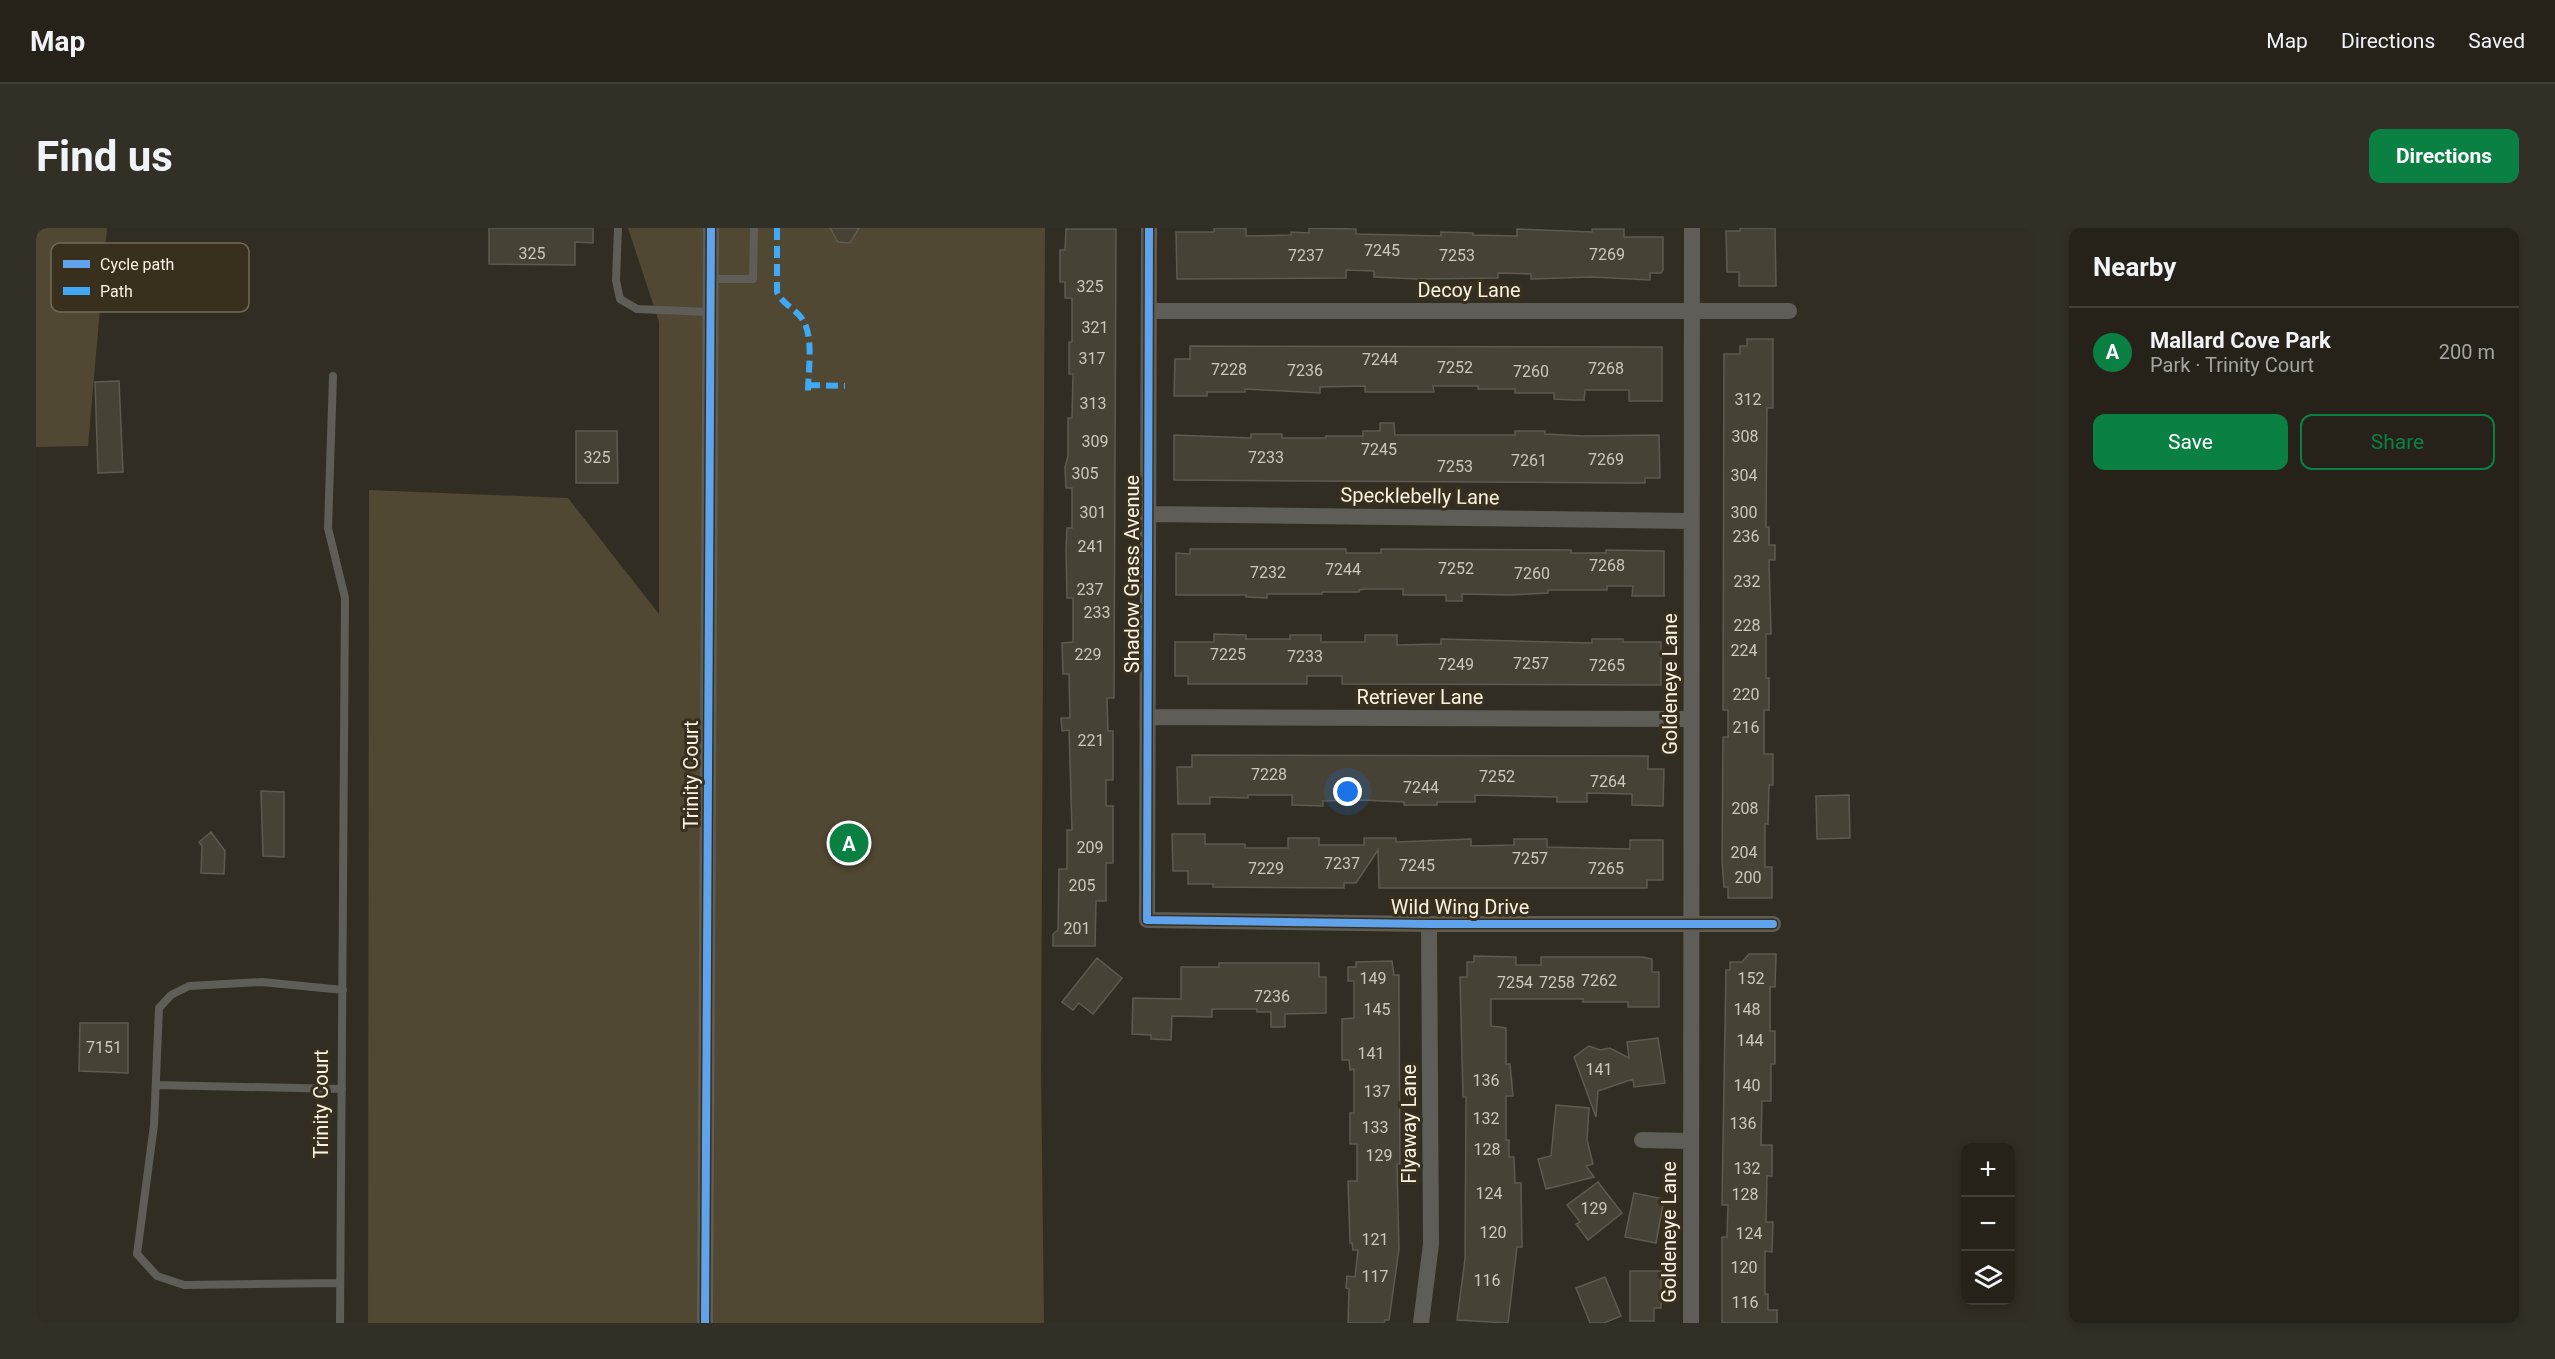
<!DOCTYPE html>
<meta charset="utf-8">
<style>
body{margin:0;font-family:Roboto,sans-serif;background:#322f27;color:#f1f3f6}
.controls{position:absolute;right:18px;bottom:18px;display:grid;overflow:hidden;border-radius:12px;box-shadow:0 3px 9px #0003}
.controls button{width:54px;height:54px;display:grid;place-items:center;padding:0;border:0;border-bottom:2px solid #423f39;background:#26221a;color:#f1f3f6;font:30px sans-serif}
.you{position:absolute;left:1312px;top:564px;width:21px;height:21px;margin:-15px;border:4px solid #fff;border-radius:50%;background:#1a73e8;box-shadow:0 0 0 9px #1a73e833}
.badge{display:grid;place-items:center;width:39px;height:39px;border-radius:50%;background:#0b8043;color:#fff;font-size:20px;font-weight:700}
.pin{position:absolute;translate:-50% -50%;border:3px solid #fff;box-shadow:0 2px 6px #0006}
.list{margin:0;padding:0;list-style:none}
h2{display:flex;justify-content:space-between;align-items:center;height:78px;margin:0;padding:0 24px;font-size:26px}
h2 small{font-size:20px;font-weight:400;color:#a4a4a2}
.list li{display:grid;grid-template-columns:39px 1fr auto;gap:18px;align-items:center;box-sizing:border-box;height:90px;padding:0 24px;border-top:2px solid #423f39}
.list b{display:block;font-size:22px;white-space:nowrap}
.list p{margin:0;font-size:20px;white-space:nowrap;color:#a4a4a2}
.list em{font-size:20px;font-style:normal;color:#a4a4a2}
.actions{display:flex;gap:12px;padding:18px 24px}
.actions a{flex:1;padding:14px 0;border:2px solid #0b8043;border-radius:12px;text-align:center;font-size:21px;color:#0b8043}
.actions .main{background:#0b8043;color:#fff}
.icon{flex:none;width:33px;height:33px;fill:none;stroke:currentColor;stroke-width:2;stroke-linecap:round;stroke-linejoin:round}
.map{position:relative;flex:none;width:1997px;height:1095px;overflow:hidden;border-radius:12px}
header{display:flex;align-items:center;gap:36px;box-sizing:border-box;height:84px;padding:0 30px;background:#26221a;border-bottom:2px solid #423f39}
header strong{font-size:28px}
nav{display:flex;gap:33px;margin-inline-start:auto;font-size:21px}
.intro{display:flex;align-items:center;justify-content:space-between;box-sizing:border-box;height:144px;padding:0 36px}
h1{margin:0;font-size:42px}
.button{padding:15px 27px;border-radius:12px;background:#0b8043;color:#fff;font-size:21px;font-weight:700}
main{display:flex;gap:36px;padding:0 36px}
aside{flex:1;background:#26221a;border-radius:12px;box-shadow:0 3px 9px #0003}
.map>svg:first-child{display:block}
.green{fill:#504832}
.building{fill:#474236;stroke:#5e5a50;stroke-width:1.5}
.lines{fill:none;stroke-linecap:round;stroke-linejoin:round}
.lane{stroke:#5e5d58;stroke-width:8}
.street{stroke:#5e5d58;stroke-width:16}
.quiet{stroke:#3fa9f5;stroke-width:6;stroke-dasharray:12 6;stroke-linecap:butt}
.cycleway-casing{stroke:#38301c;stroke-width:11}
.cycleway{stroke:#60a3ed;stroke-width:8}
.labels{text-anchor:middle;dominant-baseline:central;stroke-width:6;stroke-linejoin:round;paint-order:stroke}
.number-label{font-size:16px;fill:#ccc7ba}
.street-label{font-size:20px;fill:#f8f3e6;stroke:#38301c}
.key{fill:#38301c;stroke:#726a59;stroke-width:1.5}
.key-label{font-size:16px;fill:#f8f3e6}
</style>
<header>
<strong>Map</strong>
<nav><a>Map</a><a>Directions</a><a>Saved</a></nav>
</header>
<div class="intro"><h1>Find us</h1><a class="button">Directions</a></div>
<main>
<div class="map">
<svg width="1997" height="1095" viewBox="0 0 1997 1095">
<rect width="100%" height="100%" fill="#322d22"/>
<path class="green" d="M0,0H71L52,218L0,219Z
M592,0H1009L1005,843L1008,1095H332L333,262L532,270L623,386V94Z"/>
<path class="building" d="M453,0H557V15L539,14V37L453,36Z
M794,0H823L814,15L802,14Z
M1178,0H1210V8L1255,7V4L1273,5V0L1320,1V6L1405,8V4L1437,5V7L1481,8V1L1556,4V1H1588V9H1627V42L1625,45H1614V52L1556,49L1495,51V46L1462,45V50L1382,51L1338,49V43L1310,42V50L1141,51L1140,4H1178Z
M1704,0H1739L1740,58H1703V44H1691L1690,3H1704Z
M1030,1H1080L1078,470H1071L1072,503H1077V552H1070V578H1077V635H1070V673H1060L1059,718H1017V706L1022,702L1023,641H1031V602H1036L1033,502L1026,503L1025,490H1034L1033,446H1027L1026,415L1037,414V370H1031L1030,321L1031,300H1036V260H1030L1029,239L1032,228V190H1036L1037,146H1033V114H1036V70H1029V54H1024V22H1029Z
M1711,111H1737V180H1731L1730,299H1733V317H1739V332H1733L1735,406H1730V450H1733V482H1728V526H1737V557H1733L1732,596H1729V639H1736V670H1692V659H1688L1686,633L1687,509H1692V482H1687L1688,126H1704V118H1711Z
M1154,118L1626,119V173H1593V162H1549L1548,172H1536L1518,171V165H1479V161H1442V158H1397L1398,164H1329V158L1284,159V165L1209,161V164H1171V168H1138L1139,131H1154Z
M83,153L87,244L62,245L59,154Z
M1344,195H1358L1359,207H1479V203H1509V206L1548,208L1623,207L1624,250H1609V255H1592L1138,252V207L1215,210V206H1246V210H1290V208H1327V203H1344Z
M540,203H581L582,255H540Z
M1154,321H1310V325H1345V321L1535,322V325H1570V322L1628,323V368H1596L1597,358H1571V362H1512V365L1475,367L1426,366V373H1410V367H1367V361H1330L1323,362V364H1286V366H1231V370L1210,369V367H1140V325L1154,326Z
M1178,406L1210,407V411H1254V407H1285V414H1329V407H1361V417L1405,416V411L1556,415V411H1587V414H1625V457L1306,456V448H1271V456H1152V448H1139V414H1178Z
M1156,527L1612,528V541H1628L1627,578L1596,577V566L1551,565V574H1521V569L1439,567V574H1401V577H1368V574L1325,572L1287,573V578L1256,577V567H1212V570L1174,569V576H1142L1141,539H1156Z
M225,563L248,564V629L227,628Z
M1813,567L1814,610L1781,611L1780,568Z
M175,604L189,623L188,646L165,645L166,618L163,614Z
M1136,606H1169V616H1209V620H1252V610H1283V617H1328V610H1360V614L1435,611V618L1478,617V611H1511V619L1594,621V612H1627V652H1611V660H1343L1342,622L1320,655H1308V660L1177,659V656H1152V643H1137Z
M1713,726H1740L1739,759H1734V803H1739V836H1735V873H1726L1725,917H1736V948H1731L1730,994H1737L1736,1024L1729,1023V1066H1732V1082H1741V1095H1686V1009H1691L1692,977H1686V972L1690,742H1694V734H1706Z
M1438,728L1480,729V737H1505V729H1606L1616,731V744H1623V779H1592V774H1547V771H1455V798L1470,800V836H1474L1477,868H1470V912H1473V929H1478L1479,955H1485L1486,1019H1481L1472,1095L1421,1092L1429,1031L1430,869H1427L1424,749H1431V734H1438Z
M1061,730L1086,750L1057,786L1043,775L1037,782L1026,774Z
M1356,733L1358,747H1363V765L1364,936H1361L1363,1021L1353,1092H1349L1348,1095H1312L1313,1061L1310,1060L1311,1048L1319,1049L1322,1022H1317L1316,1015H1314L1312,953H1321V916H1314V885H1318V841L1314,842L1313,832H1306V791L1318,790V753H1312V739H1320V734Z
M1183,735H1283V749H1290V785L1249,786V799H1235V784H1221V781H1176V789L1136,788L1135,812L1115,811V807L1096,806L1097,770L1145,771V739H1183Z
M44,795H92V845L43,843Z
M1622,810L1629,855L1598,859L1597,851L1562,863L1560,889L1538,829L1553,818L1564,822L1574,820L1593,830L1591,814Z
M1520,877L1553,880L1551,912L1557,936L1550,938L1558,949L1510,961L1502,931L1515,928Z
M1562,954L1586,985L1552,1012L1540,996L1544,994L1531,977Z
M1598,965L1628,971L1620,1015L1589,1009Z
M1594,1043H1625V1080H1618V1093H1594Z
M1569,1049L1585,1088L1568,1095H1554L1540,1060Z"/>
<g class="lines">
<path class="lane" d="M582,0L580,52L584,71L601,81L674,84
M674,51H717L718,0
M297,148L292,300L309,370L304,1095
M120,857L306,861
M304,1055L148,1057L121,1048L101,1026L118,897L123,780L135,767L153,758L226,754L307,762"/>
<path class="street" d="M1113,0L1111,692L1393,696H1737
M1113,83H1753
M1112,286L1655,293
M1113,489L1655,491
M1606,912L1654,913
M669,1095L675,0
M1385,1095L1395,1016L1393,696
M1655,1095L1656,0"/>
<path class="quiet" d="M741,0V64C746,76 760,81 767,92C778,110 772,143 772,164
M772,157L809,158"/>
<g class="cycleway-casing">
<path id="cycleway" d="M1113,0L1111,692L1393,696H1737
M669,1095L675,0"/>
</g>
<use href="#cycleway" class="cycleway"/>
</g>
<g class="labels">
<g class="number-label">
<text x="1346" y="22">7245</text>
<text x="496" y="25">325</text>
<text x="1571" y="26">7269</text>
<text x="1270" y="27">7237</text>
<text x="1421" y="27">7253</text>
<text x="1054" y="58">325</text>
<text x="1059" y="99">321</text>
<text x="1056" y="130">317</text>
<text x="1344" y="131">7244</text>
<text x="1419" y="139">7252</text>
<text x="1570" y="140">7268</text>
<text x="1193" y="141">7228</text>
<text x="1269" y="142">7236</text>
<text x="1495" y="143">7260</text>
<text x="1712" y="171">312</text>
<text x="1057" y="175">313</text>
<text x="1709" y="208">308</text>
<text x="1059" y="213">309</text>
<text x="1343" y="221">7245</text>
<text x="561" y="229">325</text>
<text x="1230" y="229">7233</text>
<text x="1570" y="231">7269</text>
<text x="1493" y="232">7261</text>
<text x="1419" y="238">7253</text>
<text x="1049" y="245">305</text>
<text x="1708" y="247">304</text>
<text x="1057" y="284">301</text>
<text x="1708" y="284">300</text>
<text x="1710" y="308">236</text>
<text x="1055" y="318">241</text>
<text x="1571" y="337">7268</text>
<text x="1420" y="340">7252</text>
<text x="1307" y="341">7244</text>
<text x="1232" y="344">7232</text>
<text x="1496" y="345">7260</text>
<text x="1711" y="353">232</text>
<text x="1054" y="361">237</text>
<text x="1061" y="384">233</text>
<text x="1711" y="397">228</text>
<text x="1708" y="422">224</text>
<text x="1052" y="426">229</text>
<text x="1192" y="426">7225</text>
<text x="1269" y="428">7233</text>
<text x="1495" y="435">7257</text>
<text x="1420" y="436">7249</text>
<text x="1571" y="437">7265</text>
<text x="1710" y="466">220</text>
<text x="1710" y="499">216</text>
<text x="1055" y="512">221</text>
<text x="1233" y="546">7228</text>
<text x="1461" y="548">7252</text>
<text x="1572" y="553">7264</text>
<text x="1385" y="559">7244</text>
<text x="1709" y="580">208</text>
<text x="1054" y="619">209</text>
<text x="1708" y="624">204</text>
<text x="1494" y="630">7257</text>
<text x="1306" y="635">7237</text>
<text x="1381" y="637">7245</text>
<text x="1230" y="640">7229</text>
<text x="1570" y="640">7265</text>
<text x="1712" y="649">200</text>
<text x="1046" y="657">205</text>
<text x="1041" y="700">201</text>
<text x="1337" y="750">149</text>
<text x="1715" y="750">152</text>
<text x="1563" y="752">7262</text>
<text x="1479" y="754">7254</text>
<text x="1521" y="754">7258</text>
<text x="1236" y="768">7236</text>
<text x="1341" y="781">145</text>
<text x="1711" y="781">148</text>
<text x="1714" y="812">144</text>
<text x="68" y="819">7151</text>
<text x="1335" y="825">141</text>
<text x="1563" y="841">141</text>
<text x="1450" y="852">136</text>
<text x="1711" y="857">140</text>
<text x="1341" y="863">137</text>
<text x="1450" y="890">132</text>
<text x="1707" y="895">136</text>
<text x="1339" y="899">133</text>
<text x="1451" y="921">128</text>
<text x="1343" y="927">129</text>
<text x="1711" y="940">132</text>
<text x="1453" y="965">124</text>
<text x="1709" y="966">128</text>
<text x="1558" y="980">129</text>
<text x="1457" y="1004">120</text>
<text x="1713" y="1005">124</text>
<text x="1339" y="1011">121</text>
<text x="1708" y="1039">120</text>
<text x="1339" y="1048">117</text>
<text x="1451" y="1052">116</text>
<text x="1709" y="1074">116</text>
</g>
<g class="street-label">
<text x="1433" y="62">Decoy Lane</text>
<text transform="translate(1384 268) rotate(1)">Specklebelly Lane</text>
<text transform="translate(1096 346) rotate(-90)">Shadow Grass Avenue</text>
<text transform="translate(1634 456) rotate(-90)">Goldeneye Lane</text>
<text x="1384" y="469">Retriever Lane</text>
<text transform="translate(655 547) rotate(-90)">Trinity Court</text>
<text x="1424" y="679">Wild Wing Drive</text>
<text transform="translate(285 876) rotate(-90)">Trinity Court</text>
<text transform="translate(1373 896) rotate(-90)">Flyaway Lane</text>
<text transform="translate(1633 1004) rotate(-90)">Goldeneye Lane</text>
</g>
</g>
<rect x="15" y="15" width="198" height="69" rx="9" class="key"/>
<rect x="27" y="32" width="27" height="8" fill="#60a3ed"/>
<rect x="27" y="59" width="27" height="8" fill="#3fa9f5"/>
<g class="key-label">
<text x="64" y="42">Cycle path</text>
<text x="64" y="69">Path</text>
</g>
</svg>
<div class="controls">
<button>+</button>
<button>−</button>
<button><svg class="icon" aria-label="layers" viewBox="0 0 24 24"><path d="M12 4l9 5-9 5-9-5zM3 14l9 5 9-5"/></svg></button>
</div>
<div class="you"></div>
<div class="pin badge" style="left:813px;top:615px">A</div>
</div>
<aside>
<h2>Nearby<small></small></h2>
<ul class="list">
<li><span class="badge">A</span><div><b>Mallard Cove Park</b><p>Park · Trinity Court</p></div><em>200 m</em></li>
</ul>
<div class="actions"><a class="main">Save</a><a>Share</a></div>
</aside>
</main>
